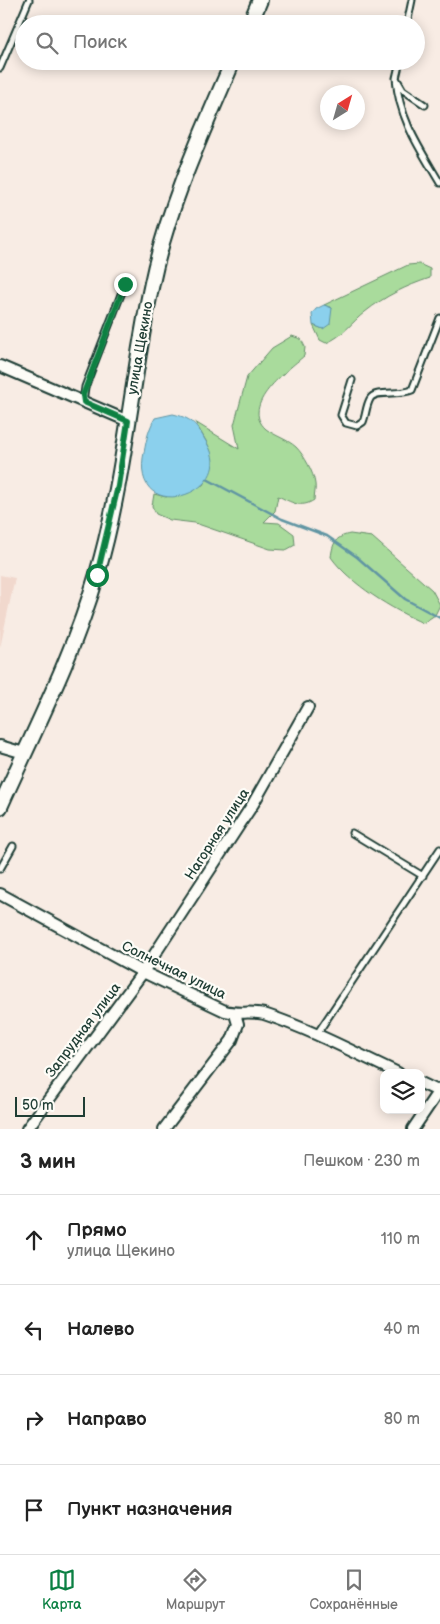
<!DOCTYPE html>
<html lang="ru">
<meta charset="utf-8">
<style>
body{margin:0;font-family:"Balsamiq Sans",sans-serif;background:#f2f2f2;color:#222}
.controls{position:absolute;right:15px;bottom:15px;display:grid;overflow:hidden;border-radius:10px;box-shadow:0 2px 12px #0003}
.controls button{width:45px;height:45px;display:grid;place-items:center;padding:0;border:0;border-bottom:1px solid #e0e0e0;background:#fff;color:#222;font:25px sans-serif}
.compass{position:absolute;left:320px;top:85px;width:45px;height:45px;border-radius:50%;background:#fff;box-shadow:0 2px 12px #0003;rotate:37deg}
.scale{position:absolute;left:15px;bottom:12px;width:70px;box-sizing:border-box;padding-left:5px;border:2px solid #1f3d34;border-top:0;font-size:14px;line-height:18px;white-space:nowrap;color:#1f3d34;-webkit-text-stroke:4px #fdfcf7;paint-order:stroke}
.stop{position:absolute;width:15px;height:15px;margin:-11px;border:4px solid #0b8043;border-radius:50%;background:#fff}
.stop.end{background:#0b8043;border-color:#fff;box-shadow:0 1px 5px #0008}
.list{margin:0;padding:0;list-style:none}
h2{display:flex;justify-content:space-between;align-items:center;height:65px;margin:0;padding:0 20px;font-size:21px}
h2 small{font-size:16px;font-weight:400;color:#767676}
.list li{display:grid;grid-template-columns:32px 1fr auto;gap:15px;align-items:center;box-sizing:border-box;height:90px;padding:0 20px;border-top:1px solid #e0e0e0}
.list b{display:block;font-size:19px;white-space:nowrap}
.list p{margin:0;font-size:16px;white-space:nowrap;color:#767676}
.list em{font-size:16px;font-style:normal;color:#767676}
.icon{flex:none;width:28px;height:28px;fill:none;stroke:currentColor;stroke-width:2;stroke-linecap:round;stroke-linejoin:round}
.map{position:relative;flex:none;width:440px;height:1129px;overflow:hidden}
.search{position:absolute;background:#fff;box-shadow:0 2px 12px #0003;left:15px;right:15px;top:15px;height:55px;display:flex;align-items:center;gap:12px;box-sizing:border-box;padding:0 18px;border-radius:28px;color:#767676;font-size:19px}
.sheet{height:425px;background:#fff}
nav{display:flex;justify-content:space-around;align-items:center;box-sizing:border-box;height:70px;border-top:1px solid #e0e0e0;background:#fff;font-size:14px;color:#767676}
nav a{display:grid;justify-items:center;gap:2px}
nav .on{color:#0b8043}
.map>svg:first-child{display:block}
.built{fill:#f1d8cd}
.green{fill:#a9db9c;stroke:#648c68}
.water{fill:#8bd0ed;stroke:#6095a3}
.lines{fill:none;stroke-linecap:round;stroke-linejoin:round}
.stream{stroke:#6095a3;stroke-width:2.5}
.lane-casing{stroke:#1f3d34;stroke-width:9}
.street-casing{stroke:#1f3d34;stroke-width:14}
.secondary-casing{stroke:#1f3d34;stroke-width:18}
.lane{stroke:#fdfcf7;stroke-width:5}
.street{stroke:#fdfcf7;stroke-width:10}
.secondary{stroke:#fdfcf7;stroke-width:14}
.route{stroke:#0b8043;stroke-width:6}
.labels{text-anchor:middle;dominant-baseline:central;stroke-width:4.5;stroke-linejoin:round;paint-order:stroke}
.street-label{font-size:14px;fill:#1f3d34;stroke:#fdfcf7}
</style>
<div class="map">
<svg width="440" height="1129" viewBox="0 0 440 1129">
<rect width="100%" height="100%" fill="#f8ece4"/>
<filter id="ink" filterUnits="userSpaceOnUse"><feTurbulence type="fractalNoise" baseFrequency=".02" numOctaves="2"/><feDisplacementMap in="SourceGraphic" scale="10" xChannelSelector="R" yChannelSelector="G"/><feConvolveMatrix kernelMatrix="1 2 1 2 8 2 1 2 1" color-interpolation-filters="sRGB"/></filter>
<g filter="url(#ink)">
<path class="built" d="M0,575L15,578L0,648Z"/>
<path class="green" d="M419,264L430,269V278C406,286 385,296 365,312C352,322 342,337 326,343L320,340L313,325L323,329L332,308L324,305L408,265Z
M292,336L301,339L305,347L304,356C288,370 239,405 266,429C275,436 287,439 296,447C304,455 314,473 315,484C316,489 314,495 314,500C301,509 291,502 278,496L275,511L264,522L279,523L294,534L295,545L286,550L270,549L195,523L170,520L156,514L152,506L154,494L166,497L203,485C220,456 210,449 195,422L239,449L234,425L247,377L272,348Z
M350,534L372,537L432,590L440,605L435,615L423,623C393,610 350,584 331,557C333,543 335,537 350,534Z"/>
<path class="water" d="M324,305L332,308L330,324L323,329L313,325L312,314L316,309Z
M173,414C195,419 197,426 208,445C236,494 134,526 143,458C146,443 147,432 155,418Z"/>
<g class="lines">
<path class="stream" d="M207,479L282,519L327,536L357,557L405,599L440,618"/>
<g class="lane-casing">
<path id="lane" d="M407,24L412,0
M400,61L396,78L403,90L425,105
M0,68L29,0
M396,78C399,119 420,149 440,183
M352,380L341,415L346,423L357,426L363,422C366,415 366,406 370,399C375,389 400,396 412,390L440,318
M83,402L85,387L125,284
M352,833L423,876
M0,869L13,846
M317,1034L440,849"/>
</g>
<g class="street-casing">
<path id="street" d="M0,366L128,421
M0,746L24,753
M0,894L143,972L225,1011C239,1015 253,1010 267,1015C312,1030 355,1053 398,1073
M421,1083L440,1092
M27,1129L143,972L253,804L308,707
M164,1129L232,1040L238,1024L235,1014
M413,1129L440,1089"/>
</g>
<g class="secondary-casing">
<path id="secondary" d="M250,24L260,0
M0,807C34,731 74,654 97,574C125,479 131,380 152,283C168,206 202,133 233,61"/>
</g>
<use href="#lane" class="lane"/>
<use href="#street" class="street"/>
<use href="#secondary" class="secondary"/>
</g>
</g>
<g class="lines" filter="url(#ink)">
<path class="route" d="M97,575L118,486L128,421L84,402L83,395L125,284"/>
</g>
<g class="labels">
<g class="street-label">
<text transform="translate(140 348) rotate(-80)">улица Щекино</text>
<text transform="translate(217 834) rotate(-57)">Нагорная улица</text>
<text transform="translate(174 970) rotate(26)">Солнечная улица</text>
<text transform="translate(83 1030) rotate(-53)">Запрудная улица</text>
</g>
</g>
</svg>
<div class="controls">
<button><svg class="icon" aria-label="layers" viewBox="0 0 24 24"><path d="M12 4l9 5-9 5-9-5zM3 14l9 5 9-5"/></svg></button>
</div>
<svg class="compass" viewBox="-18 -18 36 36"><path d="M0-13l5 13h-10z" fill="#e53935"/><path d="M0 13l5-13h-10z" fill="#767676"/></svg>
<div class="scale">50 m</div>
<div class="stop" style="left:97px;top:575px"></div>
<div class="stop end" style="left:125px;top:284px"></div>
<div class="search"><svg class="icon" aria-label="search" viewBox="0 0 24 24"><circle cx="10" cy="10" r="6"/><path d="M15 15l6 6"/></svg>Поиск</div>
</div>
<section class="sheet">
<h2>3 мин<small>Пешком · 230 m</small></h2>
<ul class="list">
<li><svg class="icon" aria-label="ahead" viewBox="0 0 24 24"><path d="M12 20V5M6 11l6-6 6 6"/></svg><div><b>Прямо</b><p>улица Щекино</p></div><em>110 m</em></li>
<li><svg class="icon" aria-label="left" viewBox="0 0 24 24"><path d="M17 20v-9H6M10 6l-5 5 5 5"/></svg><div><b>Налево</b></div><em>40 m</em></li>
<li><svg class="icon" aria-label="right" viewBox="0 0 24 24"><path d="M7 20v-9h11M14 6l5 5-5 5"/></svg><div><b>Направо</b></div><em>80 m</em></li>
<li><svg class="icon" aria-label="arrive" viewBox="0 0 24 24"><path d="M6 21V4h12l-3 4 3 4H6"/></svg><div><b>Пункт назначения</b></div></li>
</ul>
</section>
<nav>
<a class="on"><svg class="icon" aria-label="map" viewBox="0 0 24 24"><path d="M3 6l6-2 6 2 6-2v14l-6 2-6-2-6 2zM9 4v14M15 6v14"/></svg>Карта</a>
<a><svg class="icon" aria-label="directions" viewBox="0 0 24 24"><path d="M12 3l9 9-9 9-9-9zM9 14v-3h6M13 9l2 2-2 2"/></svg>Маршрут</a>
<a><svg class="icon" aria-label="saved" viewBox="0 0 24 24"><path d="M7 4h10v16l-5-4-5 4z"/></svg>Сохранённые</a>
</nav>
